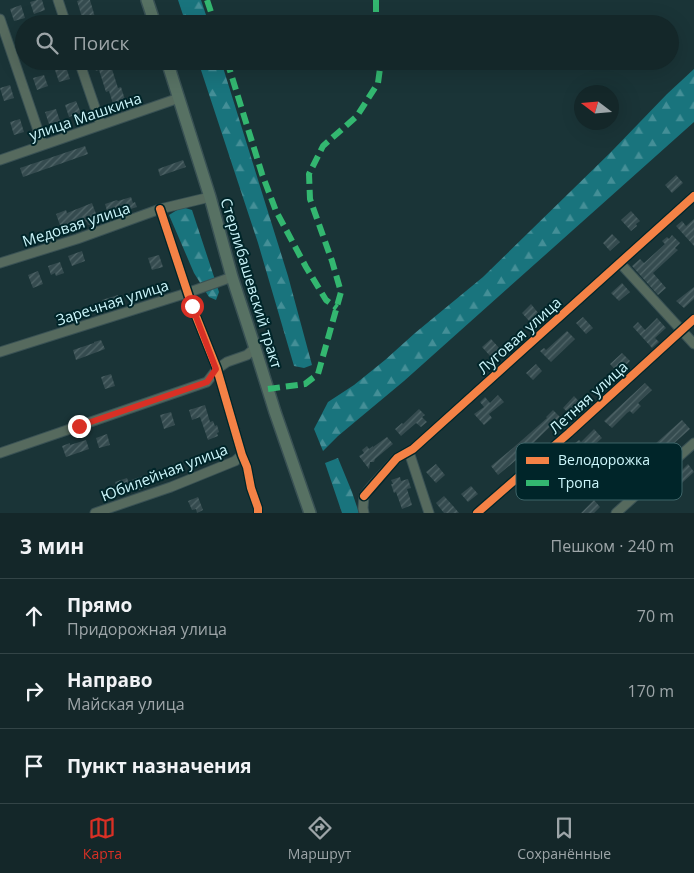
<!DOCTYPE html>
<html lang="ru">
<meta charset="utf-8">
<style>
body{margin:0;font-family:"Open Sans",sans-serif;background:#213335;color:#f1f3f6}
.compass{position:absolute;left:574px;top:85px;width:45px;height:45px;border-radius:50%;background:#142729;box-shadow:0 5px 20px #0002;rotate:286deg}
.stop{position:absolute;width:15px;height:15px;margin:-11px;border:4px solid #d93025;border-radius:50%;background:#fff}
.stop.end{background:#d93025;border-color:#fff;box-shadow:0 1px 5px #0008}
.list{margin:0;padding:0;list-style:none}
h2{display:flex;justify-content:space-between;align-items:center;height:65px;margin:0;padding:0 20px;font-size:21px}
h2 small{font-size:16px;font-weight:400;color:#9da5a8}
.list li{display:grid;grid-template-columns:32px 1fr auto;gap:15px;align-items:center;box-sizing:border-box;height:75px;padding:0 20px;border-top:1px solid #334446}
.list b{display:block;font-size:19px;white-space:nowrap}
.list p{margin:0;font-size:16px;white-space:nowrap;color:#9da5a8}
.list em{font-size:16px;font-style:normal;color:#9da5a8}
.icon{flex:none;width:28px;height:28px;fill:none;stroke:currentColor;stroke-width:2;stroke-linecap:round;stroke-linejoin:round}
.map{position:relative;flex:none;width:694px;height:513px;overflow:hidden}
.search{position:absolute;background:#142729;box-shadow:0 5px 20px #0002;left:15px;right:15px;top:15px;height:55px;display:flex;align-items:center;gap:12px;box-sizing:border-box;padding:0 18px;border-radius:28px;color:#9da5a8;font-size:19px}
.sheet{height:290px;background:#142729}
nav{display:flex;justify-content:space-around;align-items:center;box-sizing:border-box;height:70px;border-top:1px solid #334446;background:#142729;font-size:14px;color:#9da5a8}
nav a{display:grid;justify-items:center;gap:2px}
nav .on{color:#d93025}
.map>svg:first-child{display:block}
.forest{fill:url(#forest-firs)}
.building{fill:url(#building-hatch)}
.lines{fill:none;stroke-linecap:round;stroke-linejoin:round}
.minor-casing{stroke:#395154;stroke-width:11}
.major-casing{stroke:#395154;stroke-width:14}
.minor{stroke:#566a5e;stroke-width:9}
.major{stroke:#577163;stroke-width:11}
.quiet{stroke:#33b770;stroke-width:6;stroke-dasharray:12 6;stroke-linecap:butt}
.cycleway-casing{stroke:#002529;stroke-width:11}
.cycleway{stroke:#f48246;stroke-width:8}
.route{stroke:#d93025;stroke-width:6}
.labels{text-anchor:middle;dominant-baseline:central;stroke-width:4;stroke-linejoin:round;paint-order:stroke}
.street-label{font-size:15px;fill:#ccf6fb;stroke:#002529}
.key{fill:#002529;stroke:#3d6468;stroke-width:1}
.key-label{font-size:14px;fill:#ccf6fb}
</style>
<div class="map">
<svg width="694" height="513" viewBox="0 0 694 513">
<defs>
<pattern id="forest-firs" width="22" height="20" patternUnits="userSpaceOnUse" patternTransform="scale(1.25)"><rect width="22" height="20" fill="#19747d"/><path d="M5 1l3.5 6h-7zM16 11l3.5 6h-7z" fill="#448f97"/></pattern>
<pattern id="building-hatch" width="6" height="6" patternUnits="userSpaceOnUse" patternTransform="scale(1.25)"><rect width="6" height="6" fill="#354b4f"/><path d="M-1 1l2-2M0 6l6-6M5 7l2-2" fill="none" stroke="#516669"/></pattern>
</defs>
<rect width="100%" height="100%" fill="#1a3437"/>
<path class="forest" d="M178,0H201L209,24H186Z
M198,61H221L288,276L312,365L304,368L294,366L258,243Z
M694,69V122L404,381L338,436L323,451L314,429L328,402L354,385L385,360L415,333L483,277L611,152L667,94Z
M182,207L192,210L219,292L216,300L209,297L194,273L169,215Z
M338,458L352,492L359,513H342L325,463Z"/>
<path class="building" d="M37,0H42L45,10L34,14L30,2Z
M80,0H90L95,17L93,18L95,24H84L77,1Z
M21,5L25,18L14,21L10,9Z
M52,61H64L70,79L59,82Z
M93,61H106L108,67L111,66L118,88L121,87L127,106L115,110L109,91L106,92L99,70L96,71Z
M44,75L48,86L37,90L33,78Z
M10,85L14,98L4,101L0,88Z
M76,101L81,113L69,117L65,105Z
M56,109L60,121L49,124L45,112Z
M20,119L24,132L14,135L10,122Z
M85,146L88,154L23,177L20,168Z
M183,160L186,167L160,176L158,169Z
M676,175L683,183L672,193L665,185Z
M131,197L133,203L135,202L137,207L121,212L123,215L118,217L116,211L108,214L105,204L117,200L118,201Z
M92,203L99,222L88,225L86,221L78,224L79,228L72,231L70,225L61,228L56,214L66,210L67,213Z
M631,211L640,221L636,224L637,226L631,231L621,220Z
M694,219V246L676,226L682,221L686,226Z
M612,234L620,242L610,251L603,243Z
M672,235L680,243L675,248L678,250L653,273L666,288L658,295L632,266L640,259L644,263L665,244L662,241L667,237L669,239Z
M82,251L85,261L72,266L68,256Z
M159,255L163,267L152,270L148,258Z
M60,262L64,273L56,276L55,273L51,275L48,266Z
M38,271L43,284L33,288L28,275Z
M622,283L630,292L619,301L611,293Z
M694,287V299L684,308L676,301Z
M118,295L121,306L105,311L102,300Z
M531,304L539,314L530,322L522,313Z
M583,317L593,328L586,334L576,323Z
M657,318L666,328L655,338L659,342L652,348L633,327L638,322L645,330Z
M567,331L575,339L551,362L540,351L544,348L546,350Z
M491,339L500,349L491,357L482,347Z
M101,340L105,349L76,360L73,350L94,343V342Z
M622,353L630,361L618,373L610,364Z
M536,364L542,371L533,380L526,373Z
M111,374L115,386L105,389L101,377Z
M645,383L652,390L638,403L641,406L633,414L630,411L627,413L612,428L604,421Z
M498,395L504,402L489,414L492,418L484,425L474,414L484,407L480,402L485,397L490,403Z
M574,396L585,408L581,412L577,408L570,414L563,408Z
M205,405L210,422L213,421L215,426L217,425L219,432L217,433L218,436L208,440L200,417L192,420L189,410Z
M419,409L425,415L422,417L427,422L421,427L416,423L401,436L395,429L402,423L403,424Z
M553,410L560,417L527,449L528,450L498,475L491,466L513,448L547,418L546,417Z
M171,412L175,425L164,429L160,415Z
M682,420L690,429L663,453L655,444Z
M594,429L602,438L593,446L590,443L578,454L571,446L579,440L581,442Z
M107,434L110,445L99,448L96,438Z
M387,437L393,444L375,459L374,462H370L369,469L359,456L364,453L362,450L367,446L369,449L373,446V447Z
M86,440L89,449L66,457L62,446L70,443V445Z
M436,464L445,475L436,483L426,472Z
M688,464L694,472L670,494L663,487L673,478L670,475L677,468L680,472Z
M143,476L147,487L139,490L138,485L118,491L115,482L127,478L128,481Z
M400,477L401,481L408,479L411,488L407,489L412,505L402,509L396,492L394,493L391,484H393L391,480Z
M471,486L478,494L468,502L461,494Z
M444,496L454,507L459,513H444L436,503Z
M198,497L203,510L197,513L196,509L192,510L188,501Z
M594,500L600,507L594,513H581Z"/>
<g class="lines">
<g class="minor-casing">
<path id="minor" d="M58,0L66,24
M0,19L43,145
M79,61L101,125
M0,160L179,98
M160,209L192,306L217,369L242,455L247,467L251,488L258,508V513
M0,263L77,239L160,209L210,197
M620,263L694,344
M0,352L187,293L232,277
M409,452L429,513
M0,453L207,382L217,369L227,362L247,355L255,348
M95,513L171,487L235,461L242,455
M364,513L363,508L364,496L371,487L397,458L413,449L694,196
M477,513L569,433L694,319
M616,513L694,443"/>
</g>
<g class="major-casing">
<path id="major" d="M147,0L155,24
M167,61L210,197L232,277L255,348L275,412L310,513"/>
</g>
<use href="#minor" class="minor"/>
<use href="#major" class="major"/>
<path class="quiet" d="M207,0L215,24
M376,0V24
M227,61L262,174L276,211L306,267L326,300L337,308
M268,389L305,384L318,374L341,292L332,261L310,199L309,174L323,146L357,116L378,83L381,61"/>
<g class="cycleway-casing">
<path id="cycleway" d="M160,209L192,306L217,369L242,455L247,467L251,488L258,508V513
M364,496L397,458L413,449L694,196
M477,513L569,433L694,319"/>
</g>
<use href="#cycleway" class="cycleway"/>
</g>
<g class="lines">
<path class="route" d="M79,426L207,382L216,369L192,306"/>
</g>
<g class="labels">
<g class="street-label">
<text transform="translate(85 116) rotate(-19)">улица Машкина</text>
<text transform="translate(76 224) rotate(-18)">Медовая улица</text>
<text transform="translate(252 283) rotate(73)">Стерлибашевский тракт</text>
<text transform="translate(112 302) rotate(-18)">Заречная улица</text>
<text transform="translate(519 335) rotate(-42)">Луговая улица</text>
<text transform="translate(588 397) rotate(-42)">Летняя улица</text>
<text transform="translate(164 472) rotate(-21)">Юбилейная улица</text>
</g>
</g>
<rect x="516" y="443" width="166" height="57" rx="8" class="key"/>
<rect x="526" y="457" width="23" height="7" fill="#f48246"/>
<rect x="526" y="480" width="23" height="6" fill="#33b770"/>
<g class="key-label">
<text x="558" y="465">Велодорожка</text>
<text x="558" y="488">Тропа</text>
</g>
</svg>
<svg class="compass" viewBox="-18 -18 36 36"><path d="M0-13l5 13h-10z" fill="#e53935"/><path d="M0 13l5-13h-10z" fill="#9da5a8"/></svg>
<div class="stop" style="left:192px;top:306px"></div>
<div class="stop end" style="left:79px;top:426px"></div>
<div class="search"><svg class="icon" aria-label="search" viewBox="0 0 24 24"><circle cx="10" cy="10" r="6"/><path d="M15 15l6 6"/></svg>Поиск</div>
</div>
<section class="sheet">
<h2>3 мин<small>Пешком · 240 m</small></h2>
<ul class="list">
<li><svg class="icon" aria-label="ahead" viewBox="0 0 24 24"><path d="M12 20V5M6 11l6-6 6 6"/></svg><div><b>Прямо</b><p>Придорожная улица</p></div><em>70 m</em></li>
<li><svg class="icon" aria-label="right" viewBox="0 0 24 24"><path d="M7 20v-9h11M14 6l5 5-5 5"/></svg><div><b>Направо</b><p>Майская улица</p></div><em>170 m</em></li>
<li><svg class="icon" aria-label="arrive" viewBox="0 0 24 24"><path d="M6 21V4h12l-3 4 3 4H6"/></svg><div><b>Пункт назначения</b></div></li>
</ul>
</section>
<nav>
<a class="on"><svg class="icon" aria-label="map" viewBox="0 0 24 24"><path d="M3 6l6-2 6 2 6-2v14l-6 2-6-2-6 2zM9 4v14M15 6v14"/></svg>Карта</a>
<a><svg class="icon" aria-label="directions" viewBox="0 0 24 24"><path d="M12 3l9 9-9 9-9-9zM9 14v-3h6M13 9l2 2-2 2"/></svg>Маршрут</a>
<a><svg class="icon" aria-label="saved" viewBox="0 0 24 24"><path d="M7 4h10v16l-5-4-5 4z"/></svg>Сохранённые</a>
</nav>
